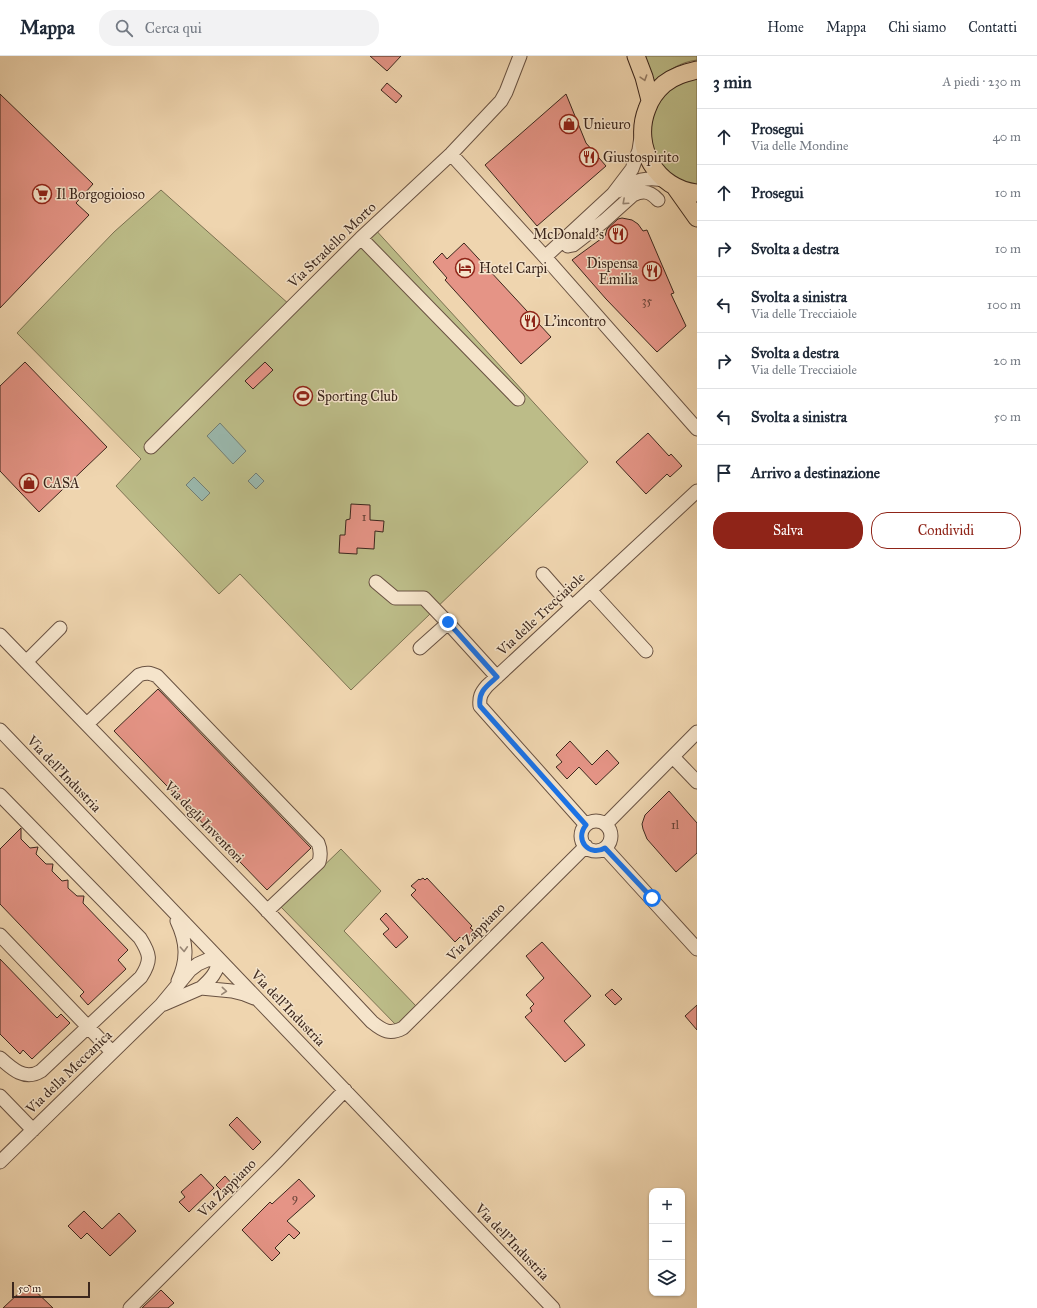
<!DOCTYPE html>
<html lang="it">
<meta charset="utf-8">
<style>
body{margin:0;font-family:"IM FELL Great Primer",serif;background:#f2f2f3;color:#1f2937}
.controls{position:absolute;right:12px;bottom:12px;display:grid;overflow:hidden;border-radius:8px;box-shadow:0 1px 3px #0004}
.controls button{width:36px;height:36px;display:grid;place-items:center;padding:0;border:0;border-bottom:1px solid #e0e1e3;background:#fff;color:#1f2937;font:20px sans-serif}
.scale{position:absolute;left:12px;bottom:10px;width:78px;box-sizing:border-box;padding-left:4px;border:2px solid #3c271d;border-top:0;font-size:11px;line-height:14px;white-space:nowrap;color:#3c271d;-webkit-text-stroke:3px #f5e4cb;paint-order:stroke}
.stop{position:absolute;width:12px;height:12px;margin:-9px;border:3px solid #1a73e8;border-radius:50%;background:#fff}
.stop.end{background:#1a73e8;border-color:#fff;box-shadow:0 1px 4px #0008}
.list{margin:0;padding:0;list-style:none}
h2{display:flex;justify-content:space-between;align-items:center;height:52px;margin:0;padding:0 16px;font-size:17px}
h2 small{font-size:13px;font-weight:400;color:#747a83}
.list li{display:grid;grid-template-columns:26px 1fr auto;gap:12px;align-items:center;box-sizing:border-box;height:56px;padding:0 16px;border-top:1px solid #e0e1e3}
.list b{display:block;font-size:15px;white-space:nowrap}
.list p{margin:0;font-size:13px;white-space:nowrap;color:#747a83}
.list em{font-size:13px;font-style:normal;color:#747a83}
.actions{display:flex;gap:8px;padding:12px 16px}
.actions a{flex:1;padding:9px 0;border:1px solid #8f2418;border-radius:16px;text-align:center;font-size:14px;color:#8f2418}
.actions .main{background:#8f2418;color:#fff}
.icon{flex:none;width:22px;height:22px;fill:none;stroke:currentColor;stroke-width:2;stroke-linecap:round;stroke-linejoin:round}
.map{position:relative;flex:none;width:697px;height:1252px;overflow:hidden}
header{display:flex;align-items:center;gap:24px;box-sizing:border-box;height:56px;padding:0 20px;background:#fff;border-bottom:1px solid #e0e1e3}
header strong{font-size:19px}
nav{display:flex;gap:22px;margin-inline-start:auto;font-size:14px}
.search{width:280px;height:36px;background:#f2f2f3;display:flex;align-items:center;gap:10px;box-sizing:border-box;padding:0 14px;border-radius:16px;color:#747a83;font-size:15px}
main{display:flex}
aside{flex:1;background:#fff}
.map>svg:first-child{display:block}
.green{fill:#bcbc88;stroke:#7c7252}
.water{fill:#9ab8ad;stroke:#747e73}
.building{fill:#e59486;stroke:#3c271d}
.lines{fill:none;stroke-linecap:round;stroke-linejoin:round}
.minor-casing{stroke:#695242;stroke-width:15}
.major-casing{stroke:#3c271d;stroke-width:19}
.minor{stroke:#f5e4cb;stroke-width:13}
.major{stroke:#efd5af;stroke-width:17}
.oneway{stroke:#967e66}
.oneway2{stroke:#988674}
.route{stroke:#1a73e8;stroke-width:5}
.labels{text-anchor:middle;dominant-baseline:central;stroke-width:3;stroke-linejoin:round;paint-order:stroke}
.number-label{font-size:12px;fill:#664237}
.poi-label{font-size:14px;fill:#3c271d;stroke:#f5e4cb;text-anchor:start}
.street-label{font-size:14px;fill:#3c271d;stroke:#f5e4cb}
</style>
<header>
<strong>Mappa</strong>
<div class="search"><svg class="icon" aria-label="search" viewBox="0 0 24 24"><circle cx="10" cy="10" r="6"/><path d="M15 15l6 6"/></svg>Cerca qui</div>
<nav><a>Home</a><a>Mappa</a><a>Chi siamo</a><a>Contatti</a></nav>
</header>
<main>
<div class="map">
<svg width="697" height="1252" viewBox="0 0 697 1252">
<rect width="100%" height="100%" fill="#efd5af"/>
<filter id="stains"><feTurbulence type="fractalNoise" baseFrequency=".005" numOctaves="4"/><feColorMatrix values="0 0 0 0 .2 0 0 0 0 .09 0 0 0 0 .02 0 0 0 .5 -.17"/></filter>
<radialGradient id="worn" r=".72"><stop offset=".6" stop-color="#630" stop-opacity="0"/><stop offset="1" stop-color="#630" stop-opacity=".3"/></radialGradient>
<path class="green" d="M642,0H697V4C680,6 667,15 654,26Z
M697,21V129C656,125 635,71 663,40C672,29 684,26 697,21Z
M161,134L290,249L373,171L588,406L351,634L240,518L219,538L116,430L141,403L17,277L114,176Z
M341,793L381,835L344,875L417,951L397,970L281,851Z"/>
<path class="water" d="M220,367L246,395L233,408L207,380Z
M256,417L264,425L256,433L248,425Z
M194,421L210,437L202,445L186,429Z"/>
<path class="building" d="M370,0H401L387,15Z
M387,27L402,40L396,47L381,34Z
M0,38L93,128L76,147L89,159L0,252Z
M566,38L586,87L606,110L537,170L485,109Z
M622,162L632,164L638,168L643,175L647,174L674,237L671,238L686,270L657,296L606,243L572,204L605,180L607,173L618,163Z
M464,187L551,281L521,308L445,224L447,222L433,206L442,197L447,203Z
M25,306L107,391L39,456L0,415V330Z
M265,306L273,314L253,333L245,325Z
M648,377L669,400L671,398L682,410L670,421L667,418L646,438L616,406Z
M351,448L370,449V464L384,465L383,476L375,475L374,493L357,492V498L339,497L340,479H345L346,464L350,463Z
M158,633L311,792L267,834L114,675Z
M570,685L592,709L607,694L619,707L596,729L579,711L567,723L556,711L562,706L556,699Z
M669,735L697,767V797L676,816L647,783L643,773L642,768L645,759Z
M21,772V783L30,792L38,791L36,798L46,808H53L52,815L62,825L68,824V832L77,840H84L83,847L128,894L118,904L126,913L88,949L80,940L84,936L0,848V793Z
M423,822L425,824L427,822L472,870L470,872L473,874L471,877L472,878L464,885L460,881L455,886L411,839L416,834L411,830L419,823L420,824Z
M386,857L408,881L396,892L383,878L389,873L380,863Z
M542,886L591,940L564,965L585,989L565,1006L525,961L532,955L530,952L534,948L526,939L544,922L526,900Z
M0,903L57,962L61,958L70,967L32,1003L23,994L20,998L0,978Z
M612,933L622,943L615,949L605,939Z
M697,949V974L685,960Z
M237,1061L261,1086L253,1094L229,1069Z
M201,1118L214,1132L189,1156L179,1146L185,1141L181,1136Z
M225,1120L233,1129L224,1137L216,1129Z
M299,1123L315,1140L287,1165L300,1177L294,1183L289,1178L275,1192L280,1197L272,1205L242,1174L270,1146L272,1148Z
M84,1155L102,1173L119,1157L136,1175L110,1200L87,1177L81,1183L68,1170Z
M29,1229L53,1252H3L20,1236L22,1237Z
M161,1234L174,1247L168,1252H142Z"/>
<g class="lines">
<g class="minor-casing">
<path id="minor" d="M451,98L545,201L697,373
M618,135C634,125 648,119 666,125
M361,182L518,343
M564,183L568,190L573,189L604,165L633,139C643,134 650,135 658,144
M545,201L613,138L632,113L639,94L641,81
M151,391L361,182L451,98L501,45L506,36L520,0
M543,518L572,551
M376,526L395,542H424L448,567
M590,534L646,595
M0,579L259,846L372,966C383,975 390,979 403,972L586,790
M420,592L448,567L497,621
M26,606L60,572
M87,668L139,619C147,616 150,617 157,620L318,787C321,794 321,799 319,806L267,855
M0,674L553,1252
M673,701L697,726
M0,739L140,882C150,898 152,904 141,921L41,1015C25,1025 12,1013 0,1002
M581 780a15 15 0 1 1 30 0a15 15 0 1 1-30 0Z
M606,768L697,676
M586,769L480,650C479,641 481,637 487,630L697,435
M605,792L697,893
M177,865C187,886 188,904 178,925
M0,879L112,996
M164,948L201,932L232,935L244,938L254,942
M0,1040L33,1074
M0,1106L161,949L190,914L198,908L207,904L219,903C218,916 210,924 201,932
M130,1252L277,1105L345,1034"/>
</g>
<g class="major-casing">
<path id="major" d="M636,0L644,21L650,44
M697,14C685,17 674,20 664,28C656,35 650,44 647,53C632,91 657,133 697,137
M675,131L697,162"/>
</g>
<use href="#minor" class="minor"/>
<use href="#major" class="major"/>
</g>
<defs><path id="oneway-chevron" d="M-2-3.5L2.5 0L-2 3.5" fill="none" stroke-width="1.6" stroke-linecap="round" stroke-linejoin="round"/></defs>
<use class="oneway" href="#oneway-chevron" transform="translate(644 22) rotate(72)"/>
<g class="oneway2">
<use href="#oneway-chevron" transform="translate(625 146) rotate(138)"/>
<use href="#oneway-chevron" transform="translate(184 893) rotate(87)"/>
<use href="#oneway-chevron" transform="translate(224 935) rotate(5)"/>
</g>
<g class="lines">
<path class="route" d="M448,566L497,621C487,630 478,635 480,650L586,769C574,784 589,801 605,792L652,842"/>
</g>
<defs>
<g id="shop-ring" transform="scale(1)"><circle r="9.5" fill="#f5e4cb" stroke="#8f2418" stroke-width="1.5"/><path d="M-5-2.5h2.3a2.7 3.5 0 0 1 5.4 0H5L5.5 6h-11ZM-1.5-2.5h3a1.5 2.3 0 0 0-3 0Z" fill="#8f2418"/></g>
<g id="restaurant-ring" transform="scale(1)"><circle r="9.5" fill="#f5e4cb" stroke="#8f2418" stroke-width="1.5"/><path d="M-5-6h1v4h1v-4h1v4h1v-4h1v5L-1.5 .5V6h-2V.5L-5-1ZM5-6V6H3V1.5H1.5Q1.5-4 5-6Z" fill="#8f2418"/></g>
<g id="supermarket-ring" transform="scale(1)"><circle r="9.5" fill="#f5e4cb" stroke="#8f2418" stroke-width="1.5"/><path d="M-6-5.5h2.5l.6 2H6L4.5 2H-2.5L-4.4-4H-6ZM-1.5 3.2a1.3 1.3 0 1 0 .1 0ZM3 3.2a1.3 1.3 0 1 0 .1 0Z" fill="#8f2418"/></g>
<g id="hotel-ring" transform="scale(1)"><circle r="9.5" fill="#f5e4cb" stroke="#8f2418" stroke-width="1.5"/><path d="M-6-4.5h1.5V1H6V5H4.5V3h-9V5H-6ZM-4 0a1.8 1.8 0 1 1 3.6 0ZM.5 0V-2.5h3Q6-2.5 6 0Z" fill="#8f2418"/></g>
<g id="stadium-ring" transform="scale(1)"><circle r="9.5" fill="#f5e4cb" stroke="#8f2418" stroke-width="1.5"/><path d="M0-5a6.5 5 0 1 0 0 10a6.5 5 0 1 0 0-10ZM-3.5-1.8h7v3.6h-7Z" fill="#8f2418"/></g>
</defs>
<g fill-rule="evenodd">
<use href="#shop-ring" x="569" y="68"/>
<use href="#restaurant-ring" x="589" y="101"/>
<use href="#supermarket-ring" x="42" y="138"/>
<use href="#restaurant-ring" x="618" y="178"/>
<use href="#hotel-ring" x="465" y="212"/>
<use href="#restaurant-ring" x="652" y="215"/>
<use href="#restaurant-ring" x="530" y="265"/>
<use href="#stadium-ring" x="303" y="340"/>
<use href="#shop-ring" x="29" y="427"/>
</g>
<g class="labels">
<g class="number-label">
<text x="647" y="245">35</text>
<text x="364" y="461">1</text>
<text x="675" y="769">1l</text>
<text x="295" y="1142">9</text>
</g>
<g class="poi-label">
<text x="583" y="68">Unieuro</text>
<text x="603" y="101">Giustospirito</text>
<text x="56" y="138">Il Borgogioioso</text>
<text x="604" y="178" text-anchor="end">McDonald's</text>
<text x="638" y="207" text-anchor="end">Dispensa<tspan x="638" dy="16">Emilia</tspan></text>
<text x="479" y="212">Hotel Carpi</text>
<text x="544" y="265">L'incontro</text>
<text x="317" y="340">Sporting Club</text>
<text x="43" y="427">CASA</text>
</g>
<g class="street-label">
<text transform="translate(332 189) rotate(-44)">Via Stradello Morto</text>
<text transform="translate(541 558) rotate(-43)">Via delle Trecciaiole</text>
<text transform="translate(64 718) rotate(46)">Via dell'Industria</text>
<text transform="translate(204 766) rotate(46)">Via degli Inventori</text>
<text transform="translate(476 876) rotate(-45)">Via Zappiano</text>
<text transform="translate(288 952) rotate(46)">Via dell'Industria</text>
<text transform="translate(69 1016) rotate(-44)">Via della Meccanica</text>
<text transform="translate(227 1132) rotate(-45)">Via Zappiano</text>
<text transform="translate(512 1186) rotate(46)">Via dell'Industria</text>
</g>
</g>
<rect width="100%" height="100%" filter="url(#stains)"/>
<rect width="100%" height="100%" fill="url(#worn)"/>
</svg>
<div class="controls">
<button>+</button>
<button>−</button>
<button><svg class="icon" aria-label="layers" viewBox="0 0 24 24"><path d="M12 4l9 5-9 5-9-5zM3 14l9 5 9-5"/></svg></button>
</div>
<div class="scale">50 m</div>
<div class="stop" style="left:652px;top:842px"></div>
<div class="stop end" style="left:448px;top:566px"></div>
</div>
<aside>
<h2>3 min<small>A piedi · 230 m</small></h2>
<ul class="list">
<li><svg class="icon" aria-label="ahead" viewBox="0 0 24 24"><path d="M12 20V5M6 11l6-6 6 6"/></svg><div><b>Prosegui</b><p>Via delle Mondine</p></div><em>40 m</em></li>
<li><svg class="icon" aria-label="ahead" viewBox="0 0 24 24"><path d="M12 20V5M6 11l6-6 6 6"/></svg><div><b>Prosegui</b></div><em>10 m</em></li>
<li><svg class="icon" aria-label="right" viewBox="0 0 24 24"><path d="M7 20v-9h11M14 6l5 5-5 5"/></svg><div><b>Svolta a destra</b></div><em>10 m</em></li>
<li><svg class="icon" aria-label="left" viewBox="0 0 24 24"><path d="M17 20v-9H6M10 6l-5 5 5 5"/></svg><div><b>Svolta a sinistra</b><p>Via delle Trecciaiole</p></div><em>100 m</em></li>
<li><svg class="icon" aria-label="right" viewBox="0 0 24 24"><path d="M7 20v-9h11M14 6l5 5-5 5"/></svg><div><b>Svolta a destra</b><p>Via delle Trecciaiole</p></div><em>20 m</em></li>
<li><svg class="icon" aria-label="left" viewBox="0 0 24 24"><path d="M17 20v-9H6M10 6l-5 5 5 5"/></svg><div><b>Svolta a sinistra</b></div><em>50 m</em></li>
<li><svg class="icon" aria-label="arrive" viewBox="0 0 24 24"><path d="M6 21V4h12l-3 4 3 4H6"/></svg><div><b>Arrivo a destinazione</b></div></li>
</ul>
<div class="actions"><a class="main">Salva</a><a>Condividi</a></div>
</aside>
</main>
